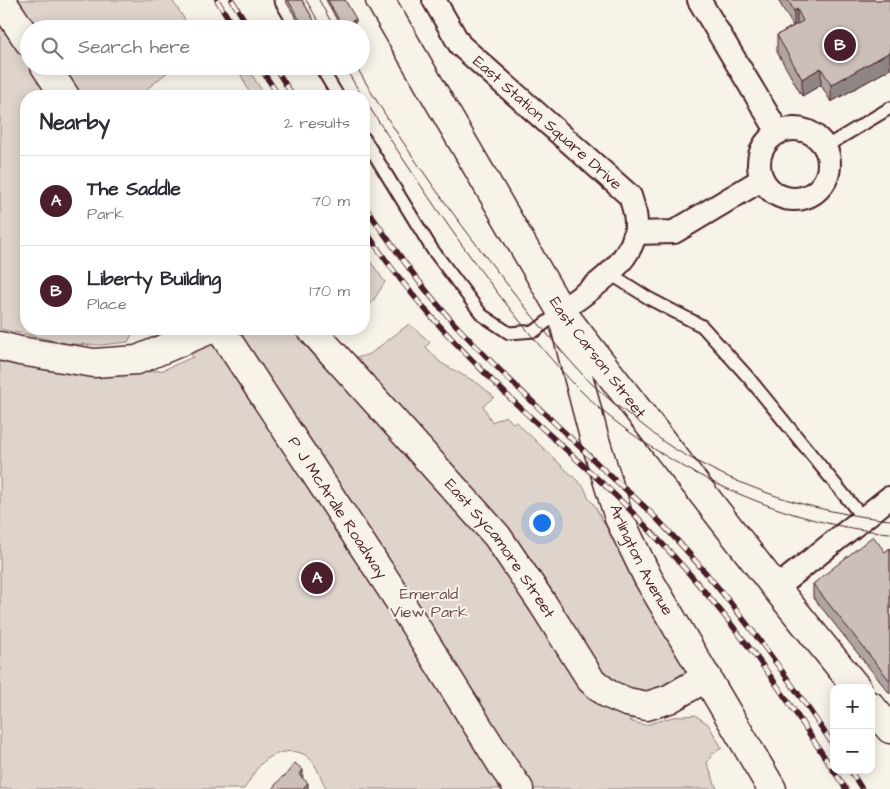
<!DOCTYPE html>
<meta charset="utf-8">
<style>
body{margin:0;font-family:"Architects Daughter",sans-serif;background:#f2f2f3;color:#2b2b33}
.controls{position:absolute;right:15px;bottom:15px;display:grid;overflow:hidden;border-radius:10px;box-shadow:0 2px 12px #0003}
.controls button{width:45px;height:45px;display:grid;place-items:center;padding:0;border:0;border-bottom:1px solid #e1e1e2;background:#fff;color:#2b2b33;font:25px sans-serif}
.you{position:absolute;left:541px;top:522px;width:18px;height:18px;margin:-12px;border:4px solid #fff;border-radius:50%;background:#1a73e8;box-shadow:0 0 0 8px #1a73e833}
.badge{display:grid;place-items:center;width:32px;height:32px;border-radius:50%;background:#4a1f2b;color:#fff;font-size:16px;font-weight:700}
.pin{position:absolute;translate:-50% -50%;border:2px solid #fff;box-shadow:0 1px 5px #0006}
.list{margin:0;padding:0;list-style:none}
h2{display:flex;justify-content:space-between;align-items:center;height:65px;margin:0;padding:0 20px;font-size:21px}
h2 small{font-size:16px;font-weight:400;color:#7c7c81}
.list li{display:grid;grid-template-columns:32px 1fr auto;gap:15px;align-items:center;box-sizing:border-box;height:90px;padding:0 20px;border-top:1px solid #e1e1e2}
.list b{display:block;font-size:19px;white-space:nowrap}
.list p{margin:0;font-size:16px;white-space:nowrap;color:#7c7c81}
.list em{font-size:16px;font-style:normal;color:#7c7c81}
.icon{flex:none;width:28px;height:28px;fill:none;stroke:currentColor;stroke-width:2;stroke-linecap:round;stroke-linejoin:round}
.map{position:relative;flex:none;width:890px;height:789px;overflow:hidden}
.search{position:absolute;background:#fff;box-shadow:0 2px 12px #0003;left:20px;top:20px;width:350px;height:55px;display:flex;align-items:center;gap:12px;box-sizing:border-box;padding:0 18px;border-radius:28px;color:#7c7c81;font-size:19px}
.panel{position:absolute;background:#fff;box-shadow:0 2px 12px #0003;left:20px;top:90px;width:350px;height:245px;border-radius:20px}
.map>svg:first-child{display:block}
.green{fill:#ded4cc;stroke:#947a7c}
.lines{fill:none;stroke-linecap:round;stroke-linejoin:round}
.lane-casing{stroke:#4a1f2b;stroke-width:15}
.street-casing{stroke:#4a1f2b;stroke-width:26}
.secondary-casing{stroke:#4a1f2b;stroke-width:31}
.primary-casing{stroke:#4a1f2b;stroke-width:31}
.lane{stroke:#f7f3e8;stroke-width:11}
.street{stroke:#f7f3e8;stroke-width:22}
.secondary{stroke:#f7f3e8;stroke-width:28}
.primary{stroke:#f7f3e8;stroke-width:28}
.tram{stroke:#4a1f2b;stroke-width:1}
.rail-casing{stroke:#4a1f2b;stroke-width:5.5}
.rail{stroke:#f7f3e8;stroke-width:4;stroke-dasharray:11;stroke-linecap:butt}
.wall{fill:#afa49f;stroke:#4a1f2b}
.shaded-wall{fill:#8f8682;stroke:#4a1f2b}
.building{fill:#ccbfb9;stroke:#4a1f2b}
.labels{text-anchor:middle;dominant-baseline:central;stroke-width:4;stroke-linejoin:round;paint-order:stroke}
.street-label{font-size:16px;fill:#4a1f2b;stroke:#f7f3e8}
.park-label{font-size:16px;fill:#6f4c53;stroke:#f7f3e8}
</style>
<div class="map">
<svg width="890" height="789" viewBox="0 0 890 789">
<rect width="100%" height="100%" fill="#f7f3e8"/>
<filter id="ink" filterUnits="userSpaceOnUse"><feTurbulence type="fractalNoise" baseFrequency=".02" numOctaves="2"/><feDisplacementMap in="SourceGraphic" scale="10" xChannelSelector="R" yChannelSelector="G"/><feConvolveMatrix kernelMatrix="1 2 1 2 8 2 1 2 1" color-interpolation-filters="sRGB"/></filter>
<g filter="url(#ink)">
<path class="green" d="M0,0H172L191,29H29V66H175L148,88L144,96H26V329H135L128,342L101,345L70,344L0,329Z
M249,70L265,96H251L241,75Z
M364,253L385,282L364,315Z
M409,324L430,342L426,347L441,363L479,384L494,397L483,406L492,422L506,416L513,423L516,422L584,487L589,499L593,503L695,687L629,721L645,725L673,717L695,715L708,724L722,748L712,754L707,763L717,789H327C320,779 318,766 309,758C296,746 274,752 262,763C255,769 250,781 244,789H0V360L66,373L96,374L135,373L163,370L193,357L175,329H290L332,375L356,358L370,354Z"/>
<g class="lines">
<g class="lane-casing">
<path id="lane" d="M280,0L297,29
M320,66L338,96
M364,138L432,249L482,315L509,333L535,331L561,311
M825,147L890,108
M609,273L650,299L702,326L748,377L863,518"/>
</g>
<g class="street-casing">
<g id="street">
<path id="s1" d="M434,0L460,45L630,196C634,208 638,221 635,234C628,267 586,292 561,311"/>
<path d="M699,0L778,132"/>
<circle cx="794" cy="164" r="35"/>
<path d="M635,233L674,232L761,180"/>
<path d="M776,588L889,498L890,499"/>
</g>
</g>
<g class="secondary-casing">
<g id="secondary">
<path d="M1,0L29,42"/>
<path d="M45,66L65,96"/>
<path id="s2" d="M220,329L402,605L504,768L519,789"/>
<path id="s3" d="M311,329L497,536L543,604L591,680L608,694L627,702L647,706L669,699L707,677"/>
<path d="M0,346L20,351L94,363L137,360L211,329"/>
</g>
</g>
<g class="primary-casing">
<g id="primary">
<path id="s4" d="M380,0L561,311L776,588L857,688"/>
<path id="s5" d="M564,322L594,437L619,518L648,578L772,789"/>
<path d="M871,706L890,729"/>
</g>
</g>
<use href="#lane" class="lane"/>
<use href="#street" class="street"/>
<use href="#secondary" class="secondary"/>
<use href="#primary" class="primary"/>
<path class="tram" d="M306,0L323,29
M319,0L335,29
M344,66L362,96
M356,66C394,133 439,196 486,257C517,297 548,337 582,374C599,392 620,408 640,423C651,431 661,441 673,448C742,489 810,512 890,520
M364,99C414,176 464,253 523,325C546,354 571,383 599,408C676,474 788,525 890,533"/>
<g class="rail-casing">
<path id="rail" d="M217,0L235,29
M232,0L250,29
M259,66L279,96
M274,66L293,96
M364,205C392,245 420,286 453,322C500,373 552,420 602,468C621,486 642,503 660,522C726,591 781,667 834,746
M364,228C404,291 453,342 506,394C548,435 593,472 633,513C690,571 742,634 787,700C807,730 826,760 846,789
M850,770L862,789"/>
</g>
<use href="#rail" class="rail"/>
</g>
<path class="wall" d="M285,0H302L319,29H303Z
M326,0H345L356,22L342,29Z
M778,0H890V69L831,102L821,85L802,96L777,52V35L793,26Z
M890,548V694L813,597V584L885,552Z"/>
<path class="shaded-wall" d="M797,9V26L794,28V11Z
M356,19V22L342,29V26Z
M890,52V69L831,102V85Z
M821,68V85L802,96V79Z
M303,770V777L299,782V775Z
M308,783V789H302Z"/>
<path class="building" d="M288,0H302L319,29H305Z
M328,0H345L356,19L342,26Z
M788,0H890V52L831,85L821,68L802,79L777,35L803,21L797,9L794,11Z
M873,536L885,552L890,548V681L813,584Z
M295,763L303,770L299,775L308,783L302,789H272L283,776L284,777Z"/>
</g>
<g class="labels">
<g class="street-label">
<text stroke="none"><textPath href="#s1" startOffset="169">East Station Square Drive</textPath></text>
<text stroke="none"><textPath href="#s4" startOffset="419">East Carson Street</textPath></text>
<text stroke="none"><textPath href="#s2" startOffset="214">P J McArdle Roadway</textPath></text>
<text stroke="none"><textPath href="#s3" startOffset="290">East Sycamore Street</textPath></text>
<text stroke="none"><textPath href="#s5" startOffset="251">Arlington Avenue</textPath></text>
</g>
<g class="park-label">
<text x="429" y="594">Emerald<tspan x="429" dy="18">View Park</tspan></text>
</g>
</g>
</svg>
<div class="controls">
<button>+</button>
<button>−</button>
</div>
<div class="you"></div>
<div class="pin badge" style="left:317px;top:578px">A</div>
<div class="pin badge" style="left:840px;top:45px">B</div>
<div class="search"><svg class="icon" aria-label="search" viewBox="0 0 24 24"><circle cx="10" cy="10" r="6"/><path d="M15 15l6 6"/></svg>Search here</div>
<section class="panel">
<h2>Nearby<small>2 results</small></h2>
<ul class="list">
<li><span class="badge">A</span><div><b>The Saddle</b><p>Park</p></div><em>70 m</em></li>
<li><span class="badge">B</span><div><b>Liberty Building</b><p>Place</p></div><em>170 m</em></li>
</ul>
</section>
</div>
